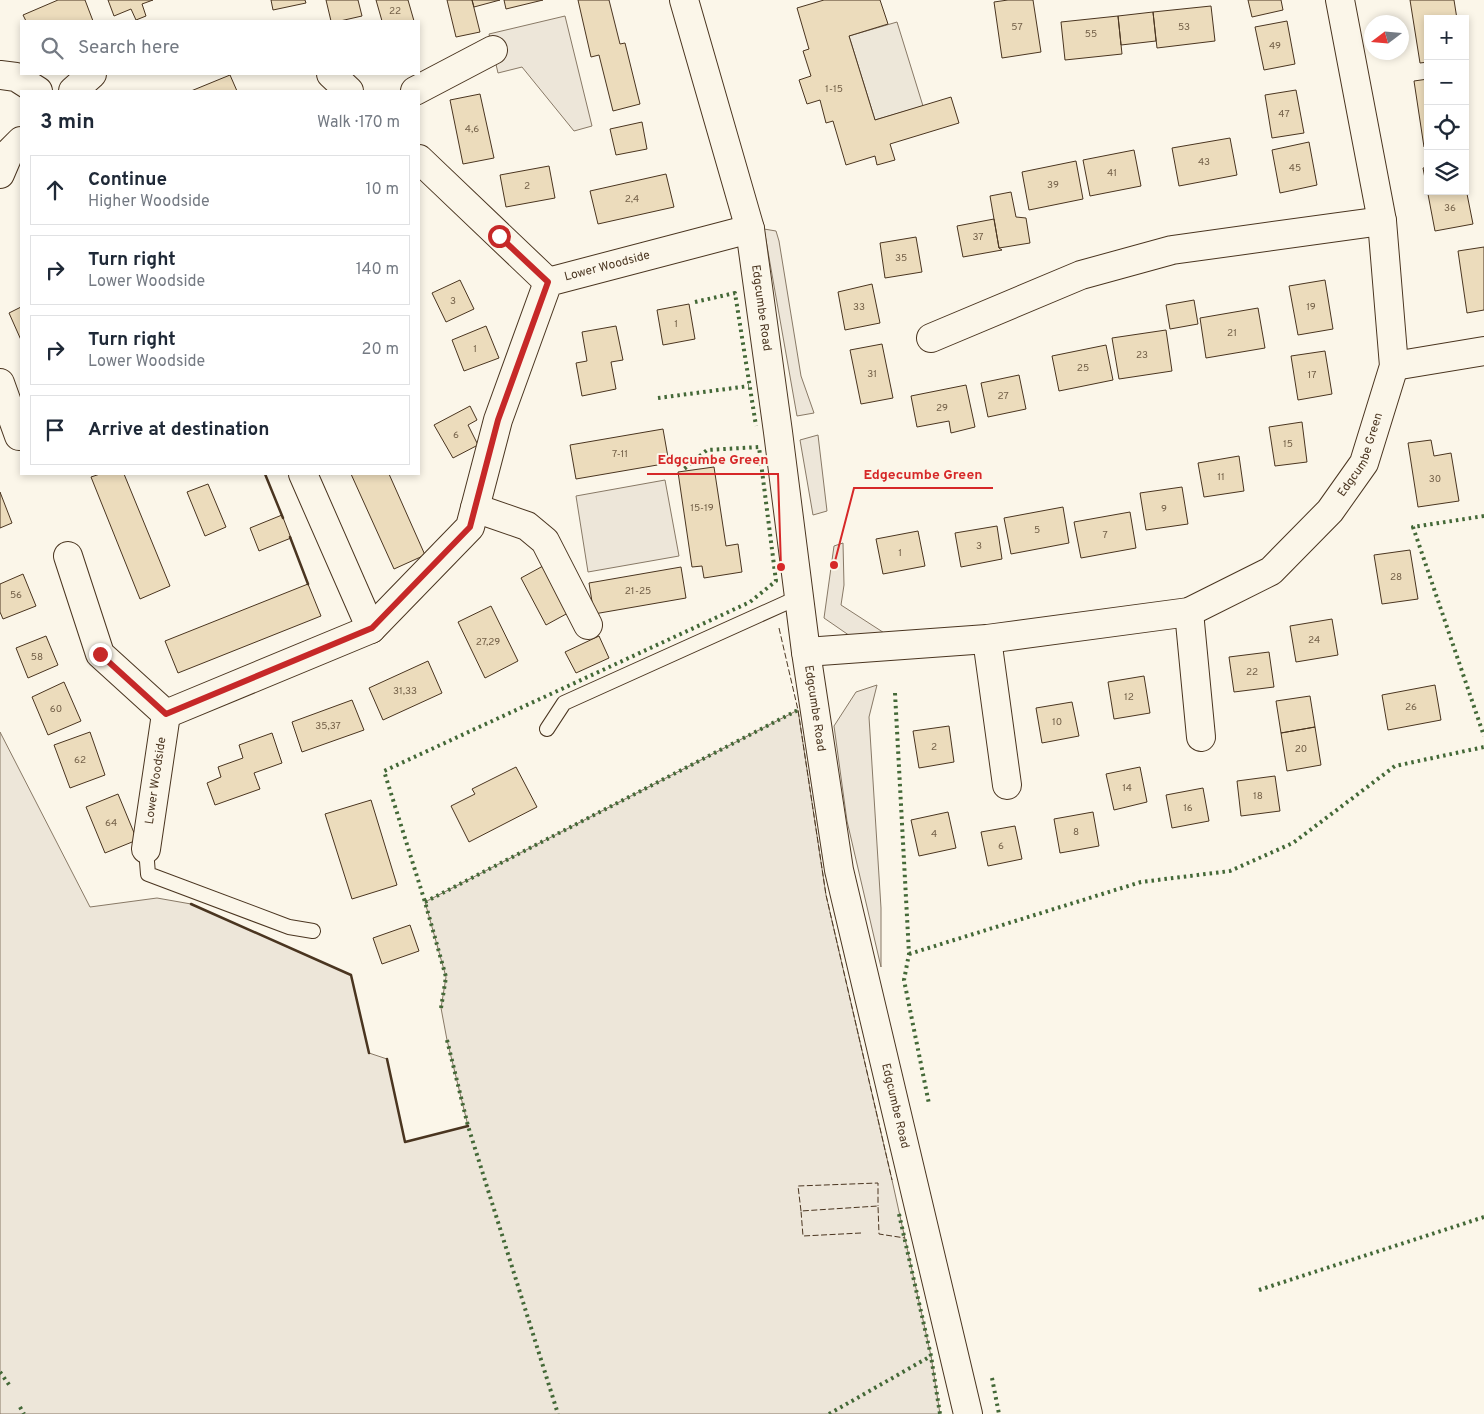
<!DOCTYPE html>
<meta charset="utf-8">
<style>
body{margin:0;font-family:Overpass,sans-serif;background:#f6f6f7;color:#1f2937}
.controls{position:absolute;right:15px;top:15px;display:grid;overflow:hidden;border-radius:0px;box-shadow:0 2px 8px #0003}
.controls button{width:45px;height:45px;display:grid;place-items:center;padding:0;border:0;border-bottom:1px solid #e0e1e3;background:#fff;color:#1f2937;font:25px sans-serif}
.compass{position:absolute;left:1364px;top:15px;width:45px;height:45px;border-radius:50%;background:#fff;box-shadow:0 2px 8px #0003;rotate:254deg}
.stop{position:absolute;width:15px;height:15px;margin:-11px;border:4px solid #c62828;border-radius:50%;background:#fff}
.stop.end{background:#c62828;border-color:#fff;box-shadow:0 1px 5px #0008}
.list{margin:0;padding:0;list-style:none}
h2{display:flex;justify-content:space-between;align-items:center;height:65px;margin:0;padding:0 20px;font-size:21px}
h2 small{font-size:16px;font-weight:400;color:#747a83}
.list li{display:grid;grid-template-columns:32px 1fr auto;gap:15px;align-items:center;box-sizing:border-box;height:70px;margin:0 10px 10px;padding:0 10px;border:1px solid #e0e1e3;border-radius:0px}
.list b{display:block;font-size:19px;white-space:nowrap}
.list p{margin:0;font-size:16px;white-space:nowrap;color:#747a83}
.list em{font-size:16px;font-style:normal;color:#747a83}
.icon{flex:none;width:28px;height:28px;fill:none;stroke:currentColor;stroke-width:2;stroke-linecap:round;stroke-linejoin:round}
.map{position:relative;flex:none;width:1484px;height:1414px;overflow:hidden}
.search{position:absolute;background:#fff;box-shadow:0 2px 8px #0003;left:20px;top:20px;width:400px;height:55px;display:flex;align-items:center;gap:12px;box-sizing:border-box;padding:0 18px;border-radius:0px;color:#747a83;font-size:19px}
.panel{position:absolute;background:#fff;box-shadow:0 2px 8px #0003;left:20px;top:90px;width:400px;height:385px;border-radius:0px}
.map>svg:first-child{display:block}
.green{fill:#ede6d9;stroke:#887966}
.parking{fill:#ede7d9;stroke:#887966}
.building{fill:#ecdcbc;stroke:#4a3520}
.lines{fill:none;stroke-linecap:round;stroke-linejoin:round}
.service-casing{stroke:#4a3520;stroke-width:16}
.minor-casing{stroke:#4a3520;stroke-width:30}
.primary-casing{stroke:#4a3520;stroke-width:30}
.service{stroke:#fbf6e9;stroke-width:14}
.minor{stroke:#fbf6e9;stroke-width:28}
.primary{stroke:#fbf6e9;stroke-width:28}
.hedge{stroke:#436837;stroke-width:4;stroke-dasharray:2.5 4;stroke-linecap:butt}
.fence{stroke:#4a3520;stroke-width:1;stroke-dasharray:6 2.5;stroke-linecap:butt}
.wall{stroke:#4a3520;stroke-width:2.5}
.route{stroke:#c62828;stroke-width:6}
.labels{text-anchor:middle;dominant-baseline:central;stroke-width:4;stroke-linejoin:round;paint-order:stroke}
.number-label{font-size:10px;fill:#725f47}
.street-label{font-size:12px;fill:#4a3520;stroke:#fbf6e9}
.leader{fill:none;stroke:#d62828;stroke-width:2}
.callout-dot{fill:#d62828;stroke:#fbf6e9;stroke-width:2}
.callout-label{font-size:14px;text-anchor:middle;font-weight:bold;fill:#d62828;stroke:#fbf6e9;stroke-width:4;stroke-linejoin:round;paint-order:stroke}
</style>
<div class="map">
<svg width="1484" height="1414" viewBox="0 0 1484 1414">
<rect width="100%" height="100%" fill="#fbf6e9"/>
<path class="green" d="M565,16L592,126L574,131L522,67L498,73L489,34Z
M764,229L776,231L779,241L801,376L814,413L797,416Z
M818,435L827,511L813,515L800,440Z
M665,480L679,556L588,572L576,496Z
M843,543L844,585L841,605L892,638H853L824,618L834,546Z
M877,685L869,717L881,908V967L847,821L834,726L856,692Z
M798,710L826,895L892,1180L931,1356L940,1414H0V732L90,907L157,898L191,904L351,975L369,1053L387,1059L405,1142L468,1126L447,1040L441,1008L446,977L425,902Z"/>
<path class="parking" d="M897,22L923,106L875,120L849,36Z"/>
<path class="building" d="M58,0H85L93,21H26L23,15Z
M108,0H153L142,4L146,16L136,20L131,9L114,16Z
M271,0H305L306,3L273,10Z
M326,0H358L362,16L340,21H331Z
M376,0H408L414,21H382Z
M447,0H472L480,32L456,37Z
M472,0H500L474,7Z
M504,0H543L506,9Z
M578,0H609L620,44L625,43L640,104L613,111L599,55L591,57Z
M824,0H880L888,24L849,36L875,120L951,97L959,123L890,144L895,160L877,165L875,156L846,165L833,121L826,123L820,100L807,104L799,80L811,76L803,51L809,49L797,8Z
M1008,0H1033L1041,52L1002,58L994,2Z
M1248,0H1281L1283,10L1252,17Z
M1410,0H1454L1457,19H1428V62L1420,63Z
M1211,6L1215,41L1157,48L1153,12Z
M1153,12L1156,41L1121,45L1118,16Z
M1118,16L1122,54L1065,60L1061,22Z
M1287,21L1295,64L1264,70L1255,27Z
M230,75L237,91H191Z
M1428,79V146L1424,147L1414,81Z
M1296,90L1304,133L1272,138L1265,95Z
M480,94L494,158L463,164L450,100Z
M642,122L647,149L616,155L610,129Z
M1230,138L1237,175L1179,186L1172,148Z
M1309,142L1317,185L1280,193L1272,150Z
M1134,150L1141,186L1090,196L1083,160Z
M1076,161L1083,199L1029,210L1022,172Z
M549,166L555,198L506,207L500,175Z
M1428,167V191H1465V184L1473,224L1435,231L1423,168Z
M666,174L674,207L598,224L590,191Z
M1011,192L1016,217L1026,218L1030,243L999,248L990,196Z
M994,219L999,248L1002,250L963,257L957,226Z
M916,237L922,272L885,278L880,243Z
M1484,247V310L1467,313L1458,251Z
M460,280L474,309L446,322L432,293Z
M1325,280L1333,329L1298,335L1289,286Z
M872,284L880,323L845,330L838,292Z
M1194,300L1198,324L1170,329L1166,305Z
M689,304L695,339L663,345L657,310Z
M21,307V340L9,313Z
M1258,308L1265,348L1206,358L1200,318Z
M486,326L499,358L464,371L452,340Z
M616,326L623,360L611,362L616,389L582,396L576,363L587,361L582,332Z
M1166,330L1172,371L1119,379L1112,338Z
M882,344L893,398L861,404L850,350Z
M1106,345L1113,380L1059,391L1052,356Z
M1325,351L1332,394L1298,400L1291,356Z
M1019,375L1026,409L988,417L981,383Z
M966,385L975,427L951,433L949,421L917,427L911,396Z
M470,406L477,420L468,425L478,445L453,458L434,425Z
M1302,422L1307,462L1275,466L1269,427Z
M663,429L669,463L576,479L570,445Z
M1431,440L1434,456L1451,453L1459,501L1418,507L1408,443Z
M1239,456L1244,491L1204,497L1198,463Z
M714,467L726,546L738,544L742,572L704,578L702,566L692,567L678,472Z
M100,474H124L170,586L140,599L91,477Z
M351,474H389L425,555L394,569Z
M208,484L226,527L205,536L187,492Z
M1182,487L1188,524L1146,530L1140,493Z
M0,492L12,523L0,528Z
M1063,507L1069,543L1011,554L1004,518Z
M1130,512L1136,548L1081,558L1074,522Z
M282,515L291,538L259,551L250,528Z
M997,526L1002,559L961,567L955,533Z
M918,531L925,566L883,574L876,539Z
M1410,550L1418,599L1382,604L1374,555Z
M543,566L568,613L546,625L521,578Z
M681,567L686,598L594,614L589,583Z
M23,574L36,606L3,619L0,612V584Z
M308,584L321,616L178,673L165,641Z
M491,606L518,661L485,678L458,622Z
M1332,619L1338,655L1296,662L1290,626Z
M46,636L58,665L28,678L16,648Z
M599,636L609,658L576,673L565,652Z
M1269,652L1274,687L1234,692L1229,657Z
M428,661L442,693L383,720L369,688Z
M1144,676L1150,713L1114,719L1108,682Z
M64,682L81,721L48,735L32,697Z
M1435,685L1441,720L1388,730L1382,695Z
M1310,696L1315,727L1281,733L1276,701Z
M352,700L364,730L302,752L292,722Z
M1072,702L1079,736L1042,743L1036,708Z
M949,726L954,762L919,768L913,731Z
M1315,727L1321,765L1287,771L1281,733Z
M90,732L105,775L70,788L54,745Z
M272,733L282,763L254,773L260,789L215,805L207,783L221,777L218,767L243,758L239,745Z
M516,767L537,807L469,842L451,806L475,794L472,789Z
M1140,767L1147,802L1114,810L1106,774Z
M1275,776L1280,811L1241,816L1237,781Z
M1203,788L1209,821L1172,828L1166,795Z
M118,794L137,840L105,853L86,807Z
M371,800L397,885L352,899L325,814Z
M948,812L956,848L919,856L911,820Z
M1093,812L1099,846L1060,853L1054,819Z
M1015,826L1022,859L988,866L981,832Z
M410,925L419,951L382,964L373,938Z"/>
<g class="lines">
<g class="service-casing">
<path id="service" d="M547,729L564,703L799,597
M146,849L148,874L289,927L313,931"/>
</g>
<g class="minor-casing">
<g id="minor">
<path d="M331,74L349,91"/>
<path d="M0,75L16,77L38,91"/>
<path d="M73,91L92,74"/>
<path d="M415,91L493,50"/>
<path d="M419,159L548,282"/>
<path d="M0,174L9,153L21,141"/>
<path d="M931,338L1081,275L1172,250L1382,221"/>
<path d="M1394,366L1484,351"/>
<path d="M0,383L19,436"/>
<path d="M303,474L371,629"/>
<path d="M475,508L527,526L545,541L588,625"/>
<path id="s1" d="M68,556L100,654L166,714L371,629L470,527L498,420L548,282L750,229"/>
<path d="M1189,612L1201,737"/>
<path d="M987,639L1007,785"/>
<path id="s2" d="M806,652L987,639L1189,612L1271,571L1330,511L1364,463L1394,366L1382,221L1340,0"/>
<path id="s3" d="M146,849L166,714"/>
</g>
</g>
<g class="primary-casing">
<g id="primary">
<path id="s4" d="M684,0L750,229L778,432L806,652L839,870L968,1414"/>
</g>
</g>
<use href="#service" class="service"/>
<use href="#minor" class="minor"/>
<use href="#primary" class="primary"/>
<path class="hedge" d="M695,302L735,293L756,426
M658,398L749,386
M1484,516L1413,527L1484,736
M895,693L909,954L904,980L929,1104
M425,902L798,710
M909,954L1141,882L1230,871L1293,843L1395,766L1484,747
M441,1008L446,977L425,902L384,771L750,602L776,581L759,447L707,450L684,469
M447,1040L468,1126L558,1414
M899,1214L931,1356L940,1414
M1259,1290L1484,1217
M0,1372L10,1386
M992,1378L999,1414
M20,1407L24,1414
M829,1414L931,1356"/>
<path class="fence" d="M779,628L798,710L826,895L892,1180
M801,1211L798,1186L878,1183V1206
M861,1233L803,1236L801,1211L878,1206L879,1234L905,1238"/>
<path class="wall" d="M265,474L283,518
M290,537L308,584
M191,904L351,975L369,1053
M387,1059L405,1142L468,1126"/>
</g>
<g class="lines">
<path class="route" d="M100,654L166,714L372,628L470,527L498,420L548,282L499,236"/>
</g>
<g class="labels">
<g class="number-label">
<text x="395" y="11">22</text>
<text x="1017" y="27">57</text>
<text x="1184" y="27">53</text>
<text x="1091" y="34">55</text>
<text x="1275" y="46">49</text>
<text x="834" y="89">1-15</text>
<text x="1284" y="114">47</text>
<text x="472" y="129">4,6</text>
<text x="1204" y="162">43</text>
<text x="1295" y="168">45</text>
<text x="1112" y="173">41</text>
<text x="1053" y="185">39</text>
<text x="527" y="186">2</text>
<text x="632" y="199">2,4</text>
<text x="1450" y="208">36</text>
<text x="978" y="237">37</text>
<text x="901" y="258">35</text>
<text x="453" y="301">3</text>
<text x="859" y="307">33</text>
<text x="1311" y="307">19</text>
<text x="676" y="324">1</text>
<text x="1232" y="333">21</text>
<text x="475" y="349">1</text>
<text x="1142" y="355">23</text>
<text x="1083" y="368">25</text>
<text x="872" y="374">31</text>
<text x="1312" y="375">17</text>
<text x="1003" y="396">27</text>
<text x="942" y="408">29</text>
<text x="456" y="435">6</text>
<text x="1288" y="444">15</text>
<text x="620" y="454">7-11</text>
<text x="1221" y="477">11</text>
<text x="1435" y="479">30</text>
<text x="702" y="508">15-19</text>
<text x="1164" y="509">9</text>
<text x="1037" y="530">5</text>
<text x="1105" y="535">7</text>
<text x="979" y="546">3</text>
<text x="900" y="553">1</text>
<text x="1396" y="577">28</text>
<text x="638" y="591">21-25</text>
<text x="16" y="595">56</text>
<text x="1314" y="640">24</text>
<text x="488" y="642">27,29</text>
<text x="37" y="657">58</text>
<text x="1252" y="672">22</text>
<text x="405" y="691">31,33</text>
<text x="1129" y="697">12</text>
<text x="1411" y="707">26</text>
<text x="56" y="709">60</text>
<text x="1057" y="722">10</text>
<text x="328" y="726">35,37</text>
<text x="934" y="747">2</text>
<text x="1301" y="749">20</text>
<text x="80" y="760">62</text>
<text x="1127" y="788">14</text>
<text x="1258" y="796">18</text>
<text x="1188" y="808">16</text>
<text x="111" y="823">64</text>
<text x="1076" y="832">8</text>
<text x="934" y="834">4</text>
<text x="1001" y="846">6</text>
</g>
<g class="street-label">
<text stroke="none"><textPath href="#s1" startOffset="875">Lower Woodside</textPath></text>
<text stroke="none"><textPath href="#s4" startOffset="318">Edgcumbe Road</textPath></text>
<text stroke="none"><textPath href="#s2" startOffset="626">Edgcumbe Green</textPath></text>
<text stroke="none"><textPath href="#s4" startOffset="722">Edgcumbe Road</textPath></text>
<text stroke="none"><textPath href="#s3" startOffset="69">Lower Woodside</textPath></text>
<text stroke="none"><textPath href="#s4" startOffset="1128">Edgcumbe Road</textPath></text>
</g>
</g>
<path class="leader" d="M781 567L778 474H647M834 565L854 488H993"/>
<g class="callout-dot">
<circle cx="781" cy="567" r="5"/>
<circle cx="834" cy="565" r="5"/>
</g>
<g class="callout-label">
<text x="713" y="464">Edgcumbe Green</text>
<text x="923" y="479">Edgecumbe Green</text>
</g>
</svg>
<div class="controls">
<button>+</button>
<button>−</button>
<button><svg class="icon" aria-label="locate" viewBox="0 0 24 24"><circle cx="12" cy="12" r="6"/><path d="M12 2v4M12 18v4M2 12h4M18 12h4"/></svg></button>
<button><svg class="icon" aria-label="layers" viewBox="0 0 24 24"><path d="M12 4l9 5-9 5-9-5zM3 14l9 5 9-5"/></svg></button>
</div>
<svg class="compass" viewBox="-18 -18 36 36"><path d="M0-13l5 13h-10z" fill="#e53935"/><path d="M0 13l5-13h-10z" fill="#747a83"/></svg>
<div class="stop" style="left:499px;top:236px"></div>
<div class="stop end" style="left:100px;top:654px"></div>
<div class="search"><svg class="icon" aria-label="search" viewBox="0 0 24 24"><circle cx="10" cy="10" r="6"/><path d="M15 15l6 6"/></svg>Search here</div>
<section class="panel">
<h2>3 min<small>Walk · 170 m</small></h2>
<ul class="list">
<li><svg class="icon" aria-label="ahead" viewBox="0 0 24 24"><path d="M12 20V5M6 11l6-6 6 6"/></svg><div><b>Continue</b><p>Higher Woodside</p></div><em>10 m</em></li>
<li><svg class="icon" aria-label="right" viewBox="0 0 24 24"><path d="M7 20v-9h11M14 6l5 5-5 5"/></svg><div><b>Turn right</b><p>Lower Woodside</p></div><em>140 m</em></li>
<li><svg class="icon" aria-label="right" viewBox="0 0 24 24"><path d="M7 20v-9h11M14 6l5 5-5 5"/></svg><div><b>Turn right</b><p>Lower Woodside</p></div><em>20 m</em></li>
<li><svg class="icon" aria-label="arrive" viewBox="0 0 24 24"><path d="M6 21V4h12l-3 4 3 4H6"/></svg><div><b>Arrive at destination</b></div></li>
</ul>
</section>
</div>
